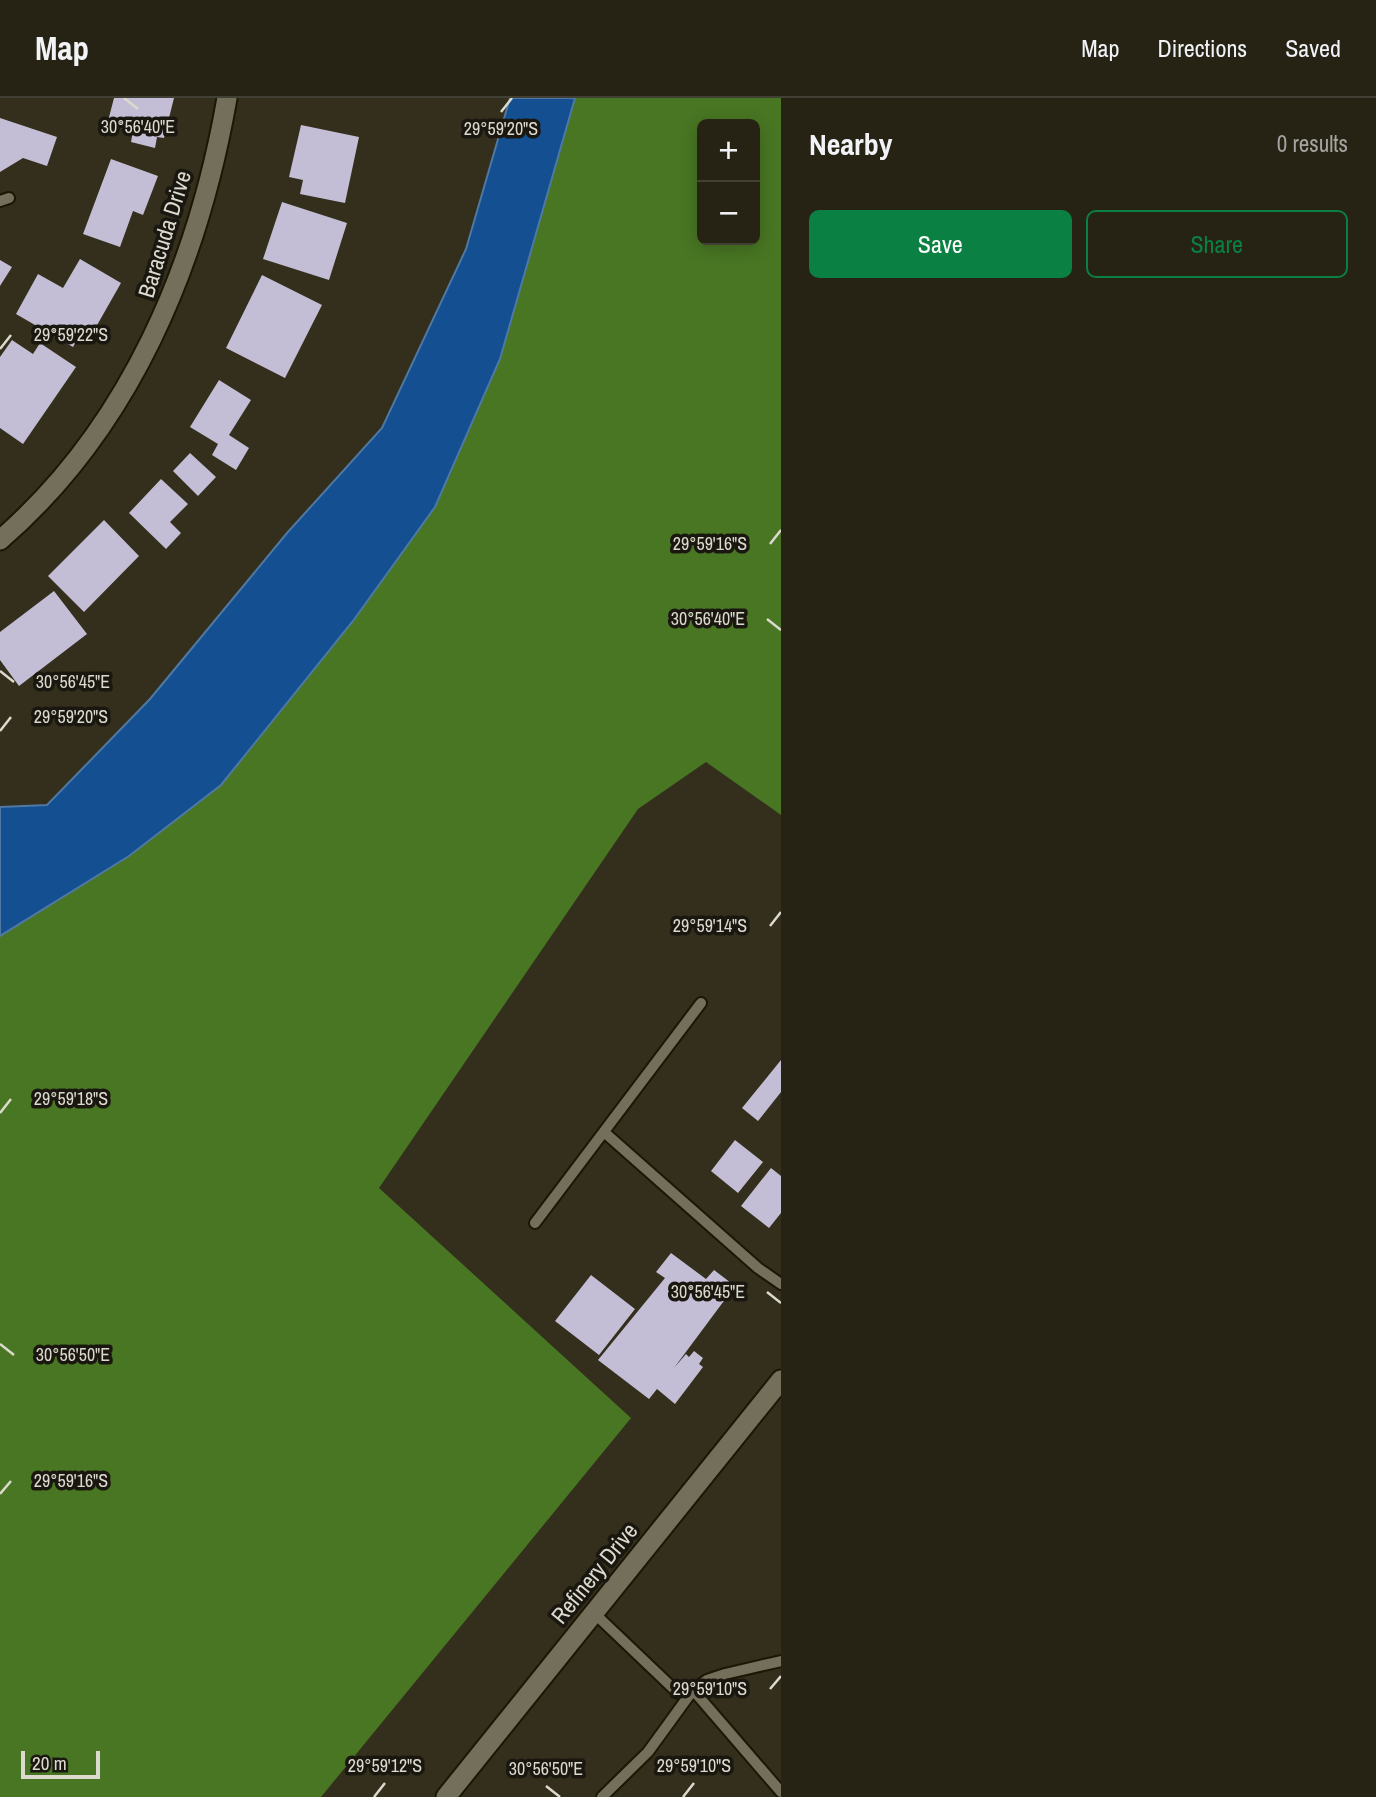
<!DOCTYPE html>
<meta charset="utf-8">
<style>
body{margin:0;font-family:"Archivo Narrow",sans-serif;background:#322f22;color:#f1f3f6}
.controls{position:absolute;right:21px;top:21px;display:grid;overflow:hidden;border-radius:10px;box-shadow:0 4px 18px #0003}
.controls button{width:63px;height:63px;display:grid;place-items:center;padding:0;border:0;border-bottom:2px solid #424034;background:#262315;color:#f1f3f6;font:35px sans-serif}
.scale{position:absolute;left:21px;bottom:18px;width:79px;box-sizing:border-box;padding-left:7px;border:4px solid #dcdace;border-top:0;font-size:19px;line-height:24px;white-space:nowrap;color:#dcdace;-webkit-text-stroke:5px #19170f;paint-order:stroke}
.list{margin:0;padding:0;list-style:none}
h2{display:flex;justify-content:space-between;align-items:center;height:91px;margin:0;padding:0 28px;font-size:30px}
h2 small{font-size:23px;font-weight:400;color:#a4a4a0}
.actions{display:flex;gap:14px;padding:21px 28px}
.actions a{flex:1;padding:16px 0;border:2px solid #0b8043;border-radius:10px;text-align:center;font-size:24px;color:#0b8043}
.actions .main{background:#0b8043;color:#fff}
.map{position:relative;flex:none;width:781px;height:1699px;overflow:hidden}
header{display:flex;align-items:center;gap:42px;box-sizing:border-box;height:98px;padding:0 35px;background:#262315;border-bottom:2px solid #424034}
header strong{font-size:33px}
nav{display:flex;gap:38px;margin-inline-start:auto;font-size:24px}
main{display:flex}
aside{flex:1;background:#262315}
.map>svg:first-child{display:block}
.forest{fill:#487623;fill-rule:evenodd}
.water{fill:#134f91;stroke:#4f79a3;stroke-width:2}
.building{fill:#c3bed5}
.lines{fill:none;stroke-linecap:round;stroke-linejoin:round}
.service-casing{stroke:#1b1705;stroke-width:14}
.minor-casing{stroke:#1b1705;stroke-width:23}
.service{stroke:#746f5a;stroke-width:10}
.minor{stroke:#746f5a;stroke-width:19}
.ticks{fill:none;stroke:#dcdace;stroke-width:2.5}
.labels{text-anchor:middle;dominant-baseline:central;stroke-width:7;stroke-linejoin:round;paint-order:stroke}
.street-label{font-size:23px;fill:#dcdace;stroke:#19170f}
.ticks-label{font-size:18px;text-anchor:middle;fill:#dcdace;stroke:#19170f;stroke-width:7;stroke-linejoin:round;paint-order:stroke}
</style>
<header>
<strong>Map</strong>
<nav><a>Map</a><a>Directions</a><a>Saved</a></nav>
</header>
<main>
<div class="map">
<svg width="781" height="1699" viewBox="0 0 781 1699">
<rect width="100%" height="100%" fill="#332f1c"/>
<path class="forest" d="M575,0H781V717L706,664L638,711L379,1090L631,1320L321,1699H0V838L129,758L221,687L353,523L435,409L500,261ZM702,26H755V142H702Z"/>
<path class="water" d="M510,0H575L500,261L435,409L353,523L221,687L129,758L0,838V709L47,707L150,601L287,435L382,330L466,151Z"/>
<path class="building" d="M114,0H174L164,40L157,39L155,50L131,44L133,33L107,27Z
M0,20L57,39L47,68L23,60L0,74Z
M301,27L359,39L345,105L300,96L303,82L289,79Z
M111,61L158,78L143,117L133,113L120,149L83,136Z
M282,104L347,125L329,182L263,161Z
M80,161L121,185L88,243L79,238L73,249L16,216L38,176L63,190Z
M0,162L12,169L0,188Z
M262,177L322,207L285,280L226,250Z
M12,242L33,256L40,245L76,269L23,346L0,330V259Z
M219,282L251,302L229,337L249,350L236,372L212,357L218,346L190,329Z
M190,355L216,379L198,398L173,373Z
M161,381L188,406L170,424L181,435L166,451L129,415Z
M104,422L139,458L84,514L48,478Z
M54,493L87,536L19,588L0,562V534Z
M781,962V994L758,1023L742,1010Z
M735,1042L763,1064L738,1095L711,1073Z
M771,1070L781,1078V1115L769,1130L741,1108Z
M671,1155L706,1181L714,1172L735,1188L674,1270L686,1256L689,1259L694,1253L703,1260L699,1266L703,1269L675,1306L657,1291L649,1301L598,1262L665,1180L656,1174Z
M591,1177L635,1211L599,1257L555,1223Z"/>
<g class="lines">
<g class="service-casing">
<path id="service" d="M0,103L9,100
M604,1034L758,1170L781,1186
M535,1125L701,905
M593,1514L678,1595L693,1592L781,1694
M602,1699L648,1654L693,1592L707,1582L725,1576L781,1563"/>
</g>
<g class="minor-casing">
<path id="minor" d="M0,442C130,330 198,166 227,0
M446,1699L781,1282"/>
</g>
<use href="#service" class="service"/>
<use href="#minor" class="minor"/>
</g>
<path class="ticks" d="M124,0L138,11M501,14L512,0M0,251L11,237M770,446L781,432M767,521L781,532M0,573L14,584M0,633L11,619M770,828L781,814M0,1015L11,1001M767,1194L781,1205M0,1246L14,1257M0,1396L11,1383M770,1591L781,1578M546,1688L560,1699M374,1699L385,1685M683,1699L694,1685"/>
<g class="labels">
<g class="street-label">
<text transform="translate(164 136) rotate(-73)">Baracuda Drive</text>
<text transform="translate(594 1475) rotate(-51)">Refinery Drive</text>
</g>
</g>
<g class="ticks-label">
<text x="138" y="35">30°56'40"E</text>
<text x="501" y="37">29°59'20"S</text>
<text x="71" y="243">29°59'22"S</text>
<text x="710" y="452">29°59'16"S</text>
<text x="708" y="527">30°56'40"E</text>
<text x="73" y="590">30°56'45"E</text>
<text x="71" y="625">29°59'20"S</text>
<text x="710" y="834">29°59'14"S</text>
<text x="71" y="1007">29°59'18"S</text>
<text x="708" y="1200">30°56'45"E</text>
<text x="73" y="1263">30°56'50"E</text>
<text x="71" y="1389">29°59'16"S</text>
<text x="710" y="1597">29°59'10"S</text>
<text x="385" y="1674">29°59'12"S</text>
<text x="694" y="1674">29°59'10"S</text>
<text x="546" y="1677">30°56'50"E</text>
</g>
</svg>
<div class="controls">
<button>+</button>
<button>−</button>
</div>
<div class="scale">20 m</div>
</div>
<aside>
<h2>Nearby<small>0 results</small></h2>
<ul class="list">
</ul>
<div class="actions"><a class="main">Save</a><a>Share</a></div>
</aside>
</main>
